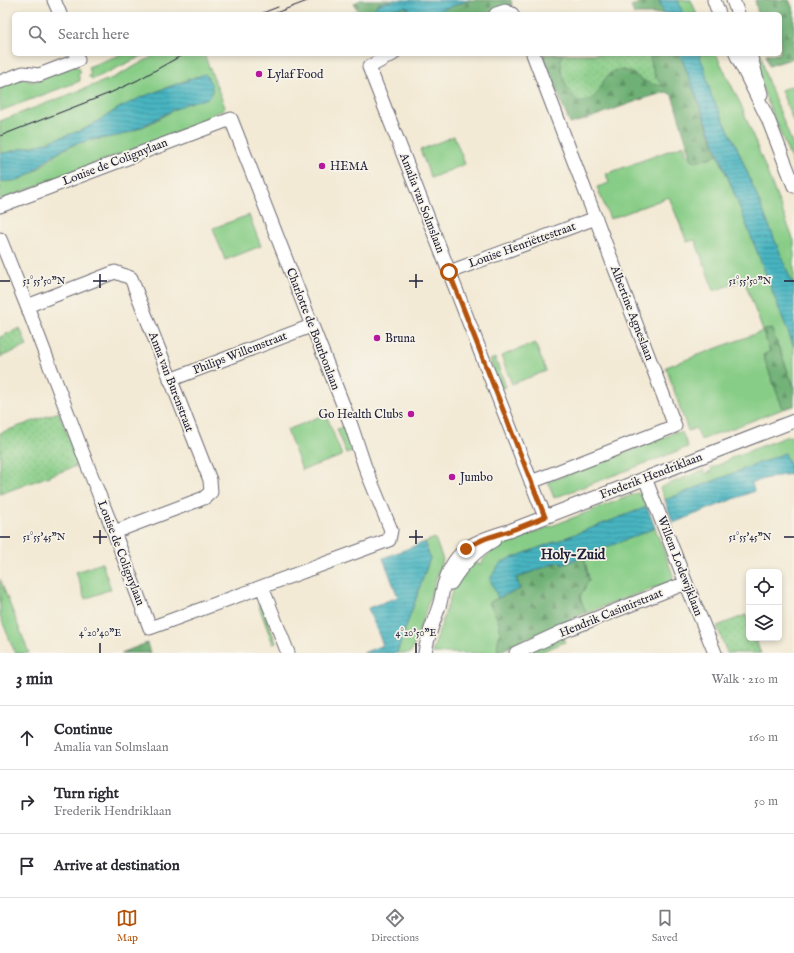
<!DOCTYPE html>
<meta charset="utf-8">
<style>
body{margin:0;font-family:"IM FELL English",serif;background:#f7f7f7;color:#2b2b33}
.controls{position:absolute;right:12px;bottom:12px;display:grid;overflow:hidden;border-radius:6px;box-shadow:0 2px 6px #0003}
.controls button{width:36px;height:36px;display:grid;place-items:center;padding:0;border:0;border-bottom:1px solid #e1e1e2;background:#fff;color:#2b2b33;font:20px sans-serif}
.stop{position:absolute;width:12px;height:12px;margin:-9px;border:3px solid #b45309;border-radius:50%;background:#fff}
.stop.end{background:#b45309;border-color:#fff;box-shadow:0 1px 4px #0008}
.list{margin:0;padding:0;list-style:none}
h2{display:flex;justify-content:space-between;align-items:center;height:52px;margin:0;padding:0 16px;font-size:17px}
h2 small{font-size:13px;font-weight:400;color:#7c7c81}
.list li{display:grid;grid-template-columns:26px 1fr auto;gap:12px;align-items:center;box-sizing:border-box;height:64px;padding:0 16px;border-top:1px solid #e1e1e2}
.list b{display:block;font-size:15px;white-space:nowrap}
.list p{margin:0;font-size:13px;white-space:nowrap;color:#7c7c81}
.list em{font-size:13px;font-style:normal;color:#7c7c81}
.icon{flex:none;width:22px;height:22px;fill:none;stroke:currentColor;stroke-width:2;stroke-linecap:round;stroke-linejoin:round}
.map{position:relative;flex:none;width:794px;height:653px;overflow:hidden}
.search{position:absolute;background:#fff;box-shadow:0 2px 6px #0003;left:12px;right:12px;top:12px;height:44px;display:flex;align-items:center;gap:10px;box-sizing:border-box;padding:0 14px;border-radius:6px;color:#7c7c81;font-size:15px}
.sheet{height:244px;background:#fff}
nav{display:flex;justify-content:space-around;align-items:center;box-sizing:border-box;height:56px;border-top:1px solid #e1e1e2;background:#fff;font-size:11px;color:#7c7c81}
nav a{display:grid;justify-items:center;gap:2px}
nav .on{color:#b45309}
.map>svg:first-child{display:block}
.grass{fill:#88cd87;stroke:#557861}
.forest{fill:url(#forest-firs);stroke:#486958}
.park{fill:url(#park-dots);stroke:#557861}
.water{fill:url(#water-rules);stroke:#346c7e}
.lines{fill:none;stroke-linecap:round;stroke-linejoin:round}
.minor-casing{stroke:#6b6871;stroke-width:15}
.minor{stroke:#fff;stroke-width:13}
.tram{stroke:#22223b;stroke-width:1}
.route{stroke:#b45309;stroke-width:5}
.ticks{fill:none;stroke:#22223b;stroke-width:1.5}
.poi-dot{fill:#b5179e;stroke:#f7f3e8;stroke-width:1.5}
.labels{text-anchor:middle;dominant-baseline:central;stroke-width:3.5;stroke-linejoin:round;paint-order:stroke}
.poi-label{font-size:12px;fill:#22223b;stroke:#f7f3e8;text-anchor:start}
.street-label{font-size:12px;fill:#22223b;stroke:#f7f3e8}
.quarter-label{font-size:14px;font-weight:bold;fill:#22223b;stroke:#f7f3e8}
.ticks-label{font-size:10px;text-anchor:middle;fill:#22223b;stroke:#f7f3e8;stroke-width:3.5;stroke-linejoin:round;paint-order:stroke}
</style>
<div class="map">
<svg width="794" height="653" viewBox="0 0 794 653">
<defs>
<pattern id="forest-firs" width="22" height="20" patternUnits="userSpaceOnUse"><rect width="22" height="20" fill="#6eb074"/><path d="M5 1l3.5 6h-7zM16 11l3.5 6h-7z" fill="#5a8f60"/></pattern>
<pattern id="park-dots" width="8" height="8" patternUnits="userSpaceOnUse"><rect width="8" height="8" fill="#88cd87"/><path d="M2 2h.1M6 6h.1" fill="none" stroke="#75b075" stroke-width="1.8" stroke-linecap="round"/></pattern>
<pattern id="water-rules" width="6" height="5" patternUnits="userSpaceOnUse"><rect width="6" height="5" fill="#46b5c1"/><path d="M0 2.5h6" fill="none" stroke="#3a939e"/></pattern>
</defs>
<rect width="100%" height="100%" fill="#f7f3e8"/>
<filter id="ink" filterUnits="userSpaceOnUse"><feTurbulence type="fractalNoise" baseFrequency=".025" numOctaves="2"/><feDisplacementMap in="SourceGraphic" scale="8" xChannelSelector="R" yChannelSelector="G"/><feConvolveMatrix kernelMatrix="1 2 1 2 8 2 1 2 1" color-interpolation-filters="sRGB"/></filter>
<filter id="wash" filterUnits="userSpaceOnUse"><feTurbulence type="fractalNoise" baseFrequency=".012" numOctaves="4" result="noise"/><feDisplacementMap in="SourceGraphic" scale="16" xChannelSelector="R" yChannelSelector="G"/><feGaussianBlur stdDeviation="0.9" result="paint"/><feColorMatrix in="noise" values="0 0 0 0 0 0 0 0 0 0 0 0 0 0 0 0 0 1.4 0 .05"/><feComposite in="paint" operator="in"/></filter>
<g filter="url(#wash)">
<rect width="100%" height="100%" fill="#f3ead5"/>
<path class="grass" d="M678,0H691L697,14H683Z
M122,54H146L100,76L92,79L88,76L91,75L88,67Z
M157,54H204L225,107L223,110L213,114L214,118L0,200V181C32,184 43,159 69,147C83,140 97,140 111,137C121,135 131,132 140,128C159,121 175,106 195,101L197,76L142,97L119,108L85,129L42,144L0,154V121L115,77Z
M699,54H716L741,105L794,241V287L736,145L711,95L704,67Z
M753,54H761L766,76L794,148V167L763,90Z
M74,66L79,68L81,73L78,74L80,81L0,111V85L20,78L32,82Z
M794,85V123L781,90Z
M454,136L465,164L431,178L420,150Z
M684,145L687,155L690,154L692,160L699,161L718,155L736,197L794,347V387L771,328L763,331L770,352L763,355L783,409L701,440L696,428L688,431L666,367L763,331L744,280L714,291L695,240L687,242L669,197L610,219L597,187L609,183L606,174Z
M249,215L261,246L225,260L213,228Z
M535,343L546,371L512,384L501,356Z
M495,358L506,387L500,388L490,360Z
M326,414L342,456L302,470L287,430Z
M345,426L354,450L346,453L337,429Z
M675,431L676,433L682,432L688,447L554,498L548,482L670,435Z
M788,436L794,437V474H792L785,453L665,500L660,488L661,487L704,470L705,474L712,471L711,468L723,463L733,457Z
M637,493L642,495L647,507L504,561L498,566L490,579L498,598L489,603C493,611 500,620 500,630C500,638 496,643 498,652L495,653H432L452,592L457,582L475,560L478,564H481C486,553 496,550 505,544Z
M655,528L673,575L672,581L586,613L579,597L589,580L584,556Z
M435,538L443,560L437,576L414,646L410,653H396L398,650L430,558L425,542Z
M102,563L111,589L85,599L76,572Z
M0,579L29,653H15L0,616Z
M260,603L262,605L276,643L273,644L258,604Z"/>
<path class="forest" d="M361,0H396C384,3 375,2 371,14H359L354,3Z
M470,0H511L512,5L487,14H430Z
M638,0H659L664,14H634L631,6L639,3Z
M755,0H789L794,11V58L769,66L766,54H780V14H758Z
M400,7C406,7 410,8 411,14H391L395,9Z
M542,54H562L561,61L600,88L605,78L612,71C629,69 632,72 645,82L660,81L655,77L649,54H680L718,155L699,161L692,160L675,104L672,95L667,92C634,100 603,115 570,124Z
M771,328L794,387V406L783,409L763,355L770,351L763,331Z
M584,556L589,580L580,597L586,613L498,652C496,643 500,638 500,630C500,620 493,611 489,603L498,598L520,589L516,578L560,561L562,565Z
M147,643L150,653H121Z"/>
<path class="park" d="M562,54H649L655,77L660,81L662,85C642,87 636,68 617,70C605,72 603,86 596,95C593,98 589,100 586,102H578C566,89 558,72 562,54Z
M20,328L27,346L0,357V337Z
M59,412L79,465L0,494V433Z
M746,615L749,623V638H755L761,653H727L717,626Z
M563,637L565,642L538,653H527Z"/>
<path class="water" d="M396,0H470L430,14H411L409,9L406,7L395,9L391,14H371C375,2 384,3 396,0Z
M659,0H678L683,14H664Z
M680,54H699L704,67L711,95L736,145L794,287V347Z
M205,74C208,76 209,80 211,84C216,101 202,99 191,102C186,104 181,106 177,108C158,117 143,128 122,135C109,138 96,138 83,142C73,144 64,149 55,154C35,167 28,184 0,181V154L42,144L85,129L119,108L142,97Z
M785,453L792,474L771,477L752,483L754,491L673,523L665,500Z
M647,507L655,528L562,565L560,561L516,578L520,589L498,598L490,579L498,566L504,561Z
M425,542L430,558L398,650L396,653H363L383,645L368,608L398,597L383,558Z"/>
</g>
<g filter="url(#ink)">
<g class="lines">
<g class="minor-casing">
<path id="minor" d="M54,0L60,14
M714,0L719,14
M733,0L738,14
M496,14L505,11L512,14
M393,54L369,67L545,517
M736,54L768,119L794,186
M750,54L761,94
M0,82L23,73L39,75L78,60L76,54
M0,206L231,119L351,425L365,467L391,530L389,540L150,628L114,532L90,472L27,306L0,239
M449,272L596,218
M27,306L115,272L131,278L210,480L211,492L204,498L114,532
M170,380L311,326
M645,478L686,583L715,653
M531,482L675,426L533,54
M451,583C461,566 476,550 494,540
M262,587L288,653
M425,653C427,636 435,619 440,603C442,596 442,589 445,582C455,548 477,540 509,531L794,421
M516,653L566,630L686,583"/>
</g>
<use href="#minor" class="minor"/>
<path class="tram" d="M260,14L278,7
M273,14L310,0
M0,136L110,93L138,80L184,54"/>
</g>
</g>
<g class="lines" filter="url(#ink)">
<path class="route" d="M449,272L545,517C533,522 521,527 509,531C494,536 479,539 466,549"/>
</g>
<path class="ticks" d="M100,274V288M416,274V288M0,281H10M93,281H107M409,281H423M784,281H794M100,530V544M416,530V544M0,537H10M93,537H107M409,537H423M784,537H794M100,643V653M416,643V653"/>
<g class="poi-dot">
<circle cx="259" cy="74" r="4"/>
<circle cx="322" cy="166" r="4"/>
<circle cx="377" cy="338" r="4"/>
<circle cx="411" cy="414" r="4"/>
<circle cx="452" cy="477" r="4"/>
</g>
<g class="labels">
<g class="poi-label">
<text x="267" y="74">Lylaf Food</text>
<text x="330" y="166">HEMA</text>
<text x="385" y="338">Bruna</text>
<text x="403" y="414" text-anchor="end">Go Health Clubs</text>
<text x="460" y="477">Jumbo</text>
</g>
<g class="street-label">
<text transform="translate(115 162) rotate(-21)">Louise de Colignylaan</text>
<text transform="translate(422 203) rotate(69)">Amalia van Solmslaan</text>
<text transform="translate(522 245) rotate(-20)">Louise Henriëttestraat</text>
<text transform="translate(632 313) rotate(69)">Albertine Agneslaan</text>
<text transform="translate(313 329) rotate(69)">Charlotte de Bourbonlaan</text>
<text transform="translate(240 353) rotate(-21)">Philips Willemstraat</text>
<text transform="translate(171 382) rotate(69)">Anna van Burenstraat</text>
<text transform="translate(651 476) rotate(-21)">Frederik Hendriklaan</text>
<text transform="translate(121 553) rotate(69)">Louise de Colignylaan</text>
<text transform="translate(680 566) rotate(69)">Willem Lodewijklaan</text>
<text transform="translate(611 613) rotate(-22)">Hendrik Casimirstraat</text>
</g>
<g class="quarter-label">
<text x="573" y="555">Holy-Zuid</text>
</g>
</g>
<g class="ticks-label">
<text x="44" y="284">51°55'50"N</text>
<text x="750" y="284">51°55'50"N</text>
<text x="44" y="540">51°55'45"N</text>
<text x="750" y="540">51°55'45"N</text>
<text x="100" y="636">4°20'40"E</text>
<text x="416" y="636">4°20'50"E</text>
</g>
</svg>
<div class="controls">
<button><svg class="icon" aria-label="locate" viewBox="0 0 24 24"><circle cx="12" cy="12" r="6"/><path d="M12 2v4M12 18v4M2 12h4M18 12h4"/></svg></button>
<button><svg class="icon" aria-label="layers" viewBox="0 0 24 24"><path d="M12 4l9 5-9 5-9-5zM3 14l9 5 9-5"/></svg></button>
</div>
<div class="stop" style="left:449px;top:272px"></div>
<div class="stop end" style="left:466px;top:549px"></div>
<div class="search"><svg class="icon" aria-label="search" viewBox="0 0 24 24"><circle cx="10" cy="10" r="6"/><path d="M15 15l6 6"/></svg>Search here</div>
</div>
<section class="sheet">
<h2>3 min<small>Walk · 210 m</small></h2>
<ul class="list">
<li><svg class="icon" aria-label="ahead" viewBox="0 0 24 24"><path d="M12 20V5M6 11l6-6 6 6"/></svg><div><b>Continue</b><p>Amalia van Solmslaan</p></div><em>160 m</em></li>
<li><svg class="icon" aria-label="right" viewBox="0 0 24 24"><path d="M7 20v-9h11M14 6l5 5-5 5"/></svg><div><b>Turn right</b><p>Frederik Hendriklaan</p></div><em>50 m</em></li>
<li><svg class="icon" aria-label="arrive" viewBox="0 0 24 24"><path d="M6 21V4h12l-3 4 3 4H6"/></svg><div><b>Arrive at destination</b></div></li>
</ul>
</section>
<nav>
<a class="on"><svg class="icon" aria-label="map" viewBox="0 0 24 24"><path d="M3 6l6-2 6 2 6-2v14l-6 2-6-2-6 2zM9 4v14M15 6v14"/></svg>Map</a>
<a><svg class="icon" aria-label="directions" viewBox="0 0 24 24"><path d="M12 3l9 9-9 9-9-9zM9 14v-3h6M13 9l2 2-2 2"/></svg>Directions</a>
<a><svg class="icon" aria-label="saved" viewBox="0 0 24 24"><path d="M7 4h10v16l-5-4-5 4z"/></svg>Saved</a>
</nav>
